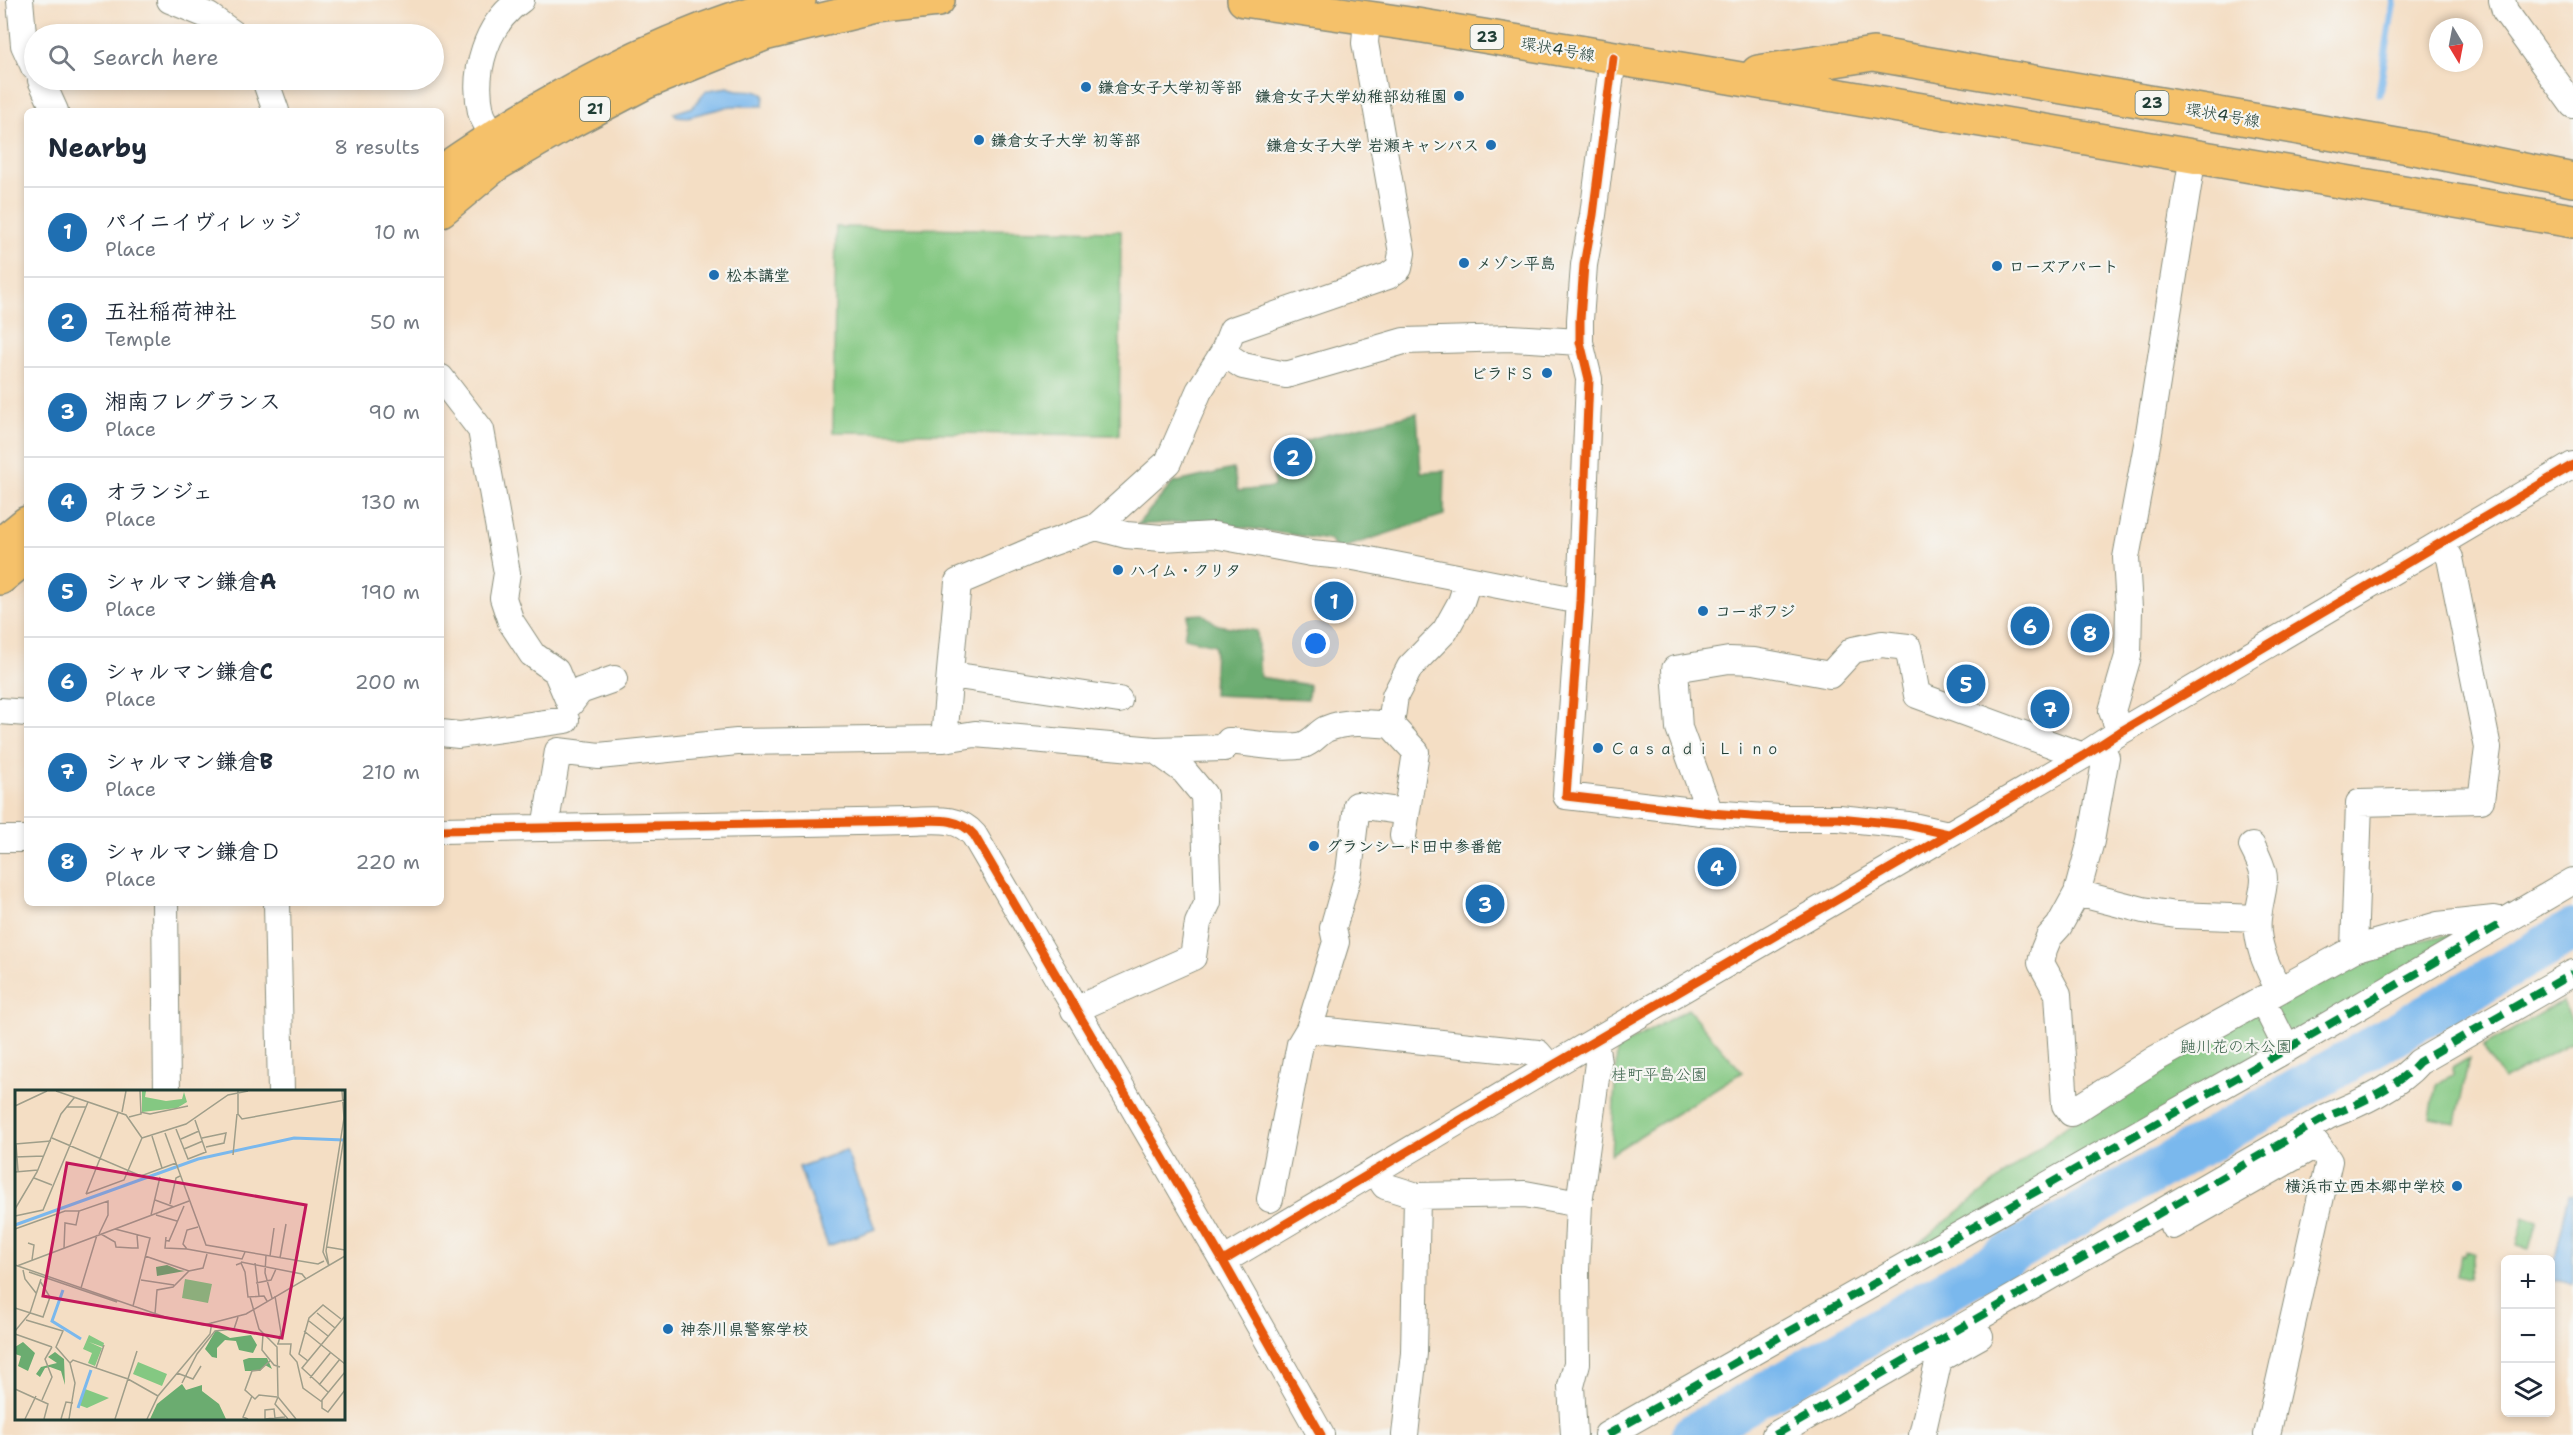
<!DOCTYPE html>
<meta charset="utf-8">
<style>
body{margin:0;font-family:"Shantell Sans","Klee One",sans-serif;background:#f6f6f7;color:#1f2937}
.controls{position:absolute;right:18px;bottom:18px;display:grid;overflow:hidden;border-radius:9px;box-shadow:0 3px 9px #0003}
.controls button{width:54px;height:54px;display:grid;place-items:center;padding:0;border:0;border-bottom:2px solid #e0e1e3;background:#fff;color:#1f2937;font:30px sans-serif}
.compass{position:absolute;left:2429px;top:18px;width:54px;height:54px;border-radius:50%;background:#fff;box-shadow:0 3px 9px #0003;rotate:170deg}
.you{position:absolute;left:1316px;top:644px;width:21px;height:21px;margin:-15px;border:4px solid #fff;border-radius:50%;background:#1a73e8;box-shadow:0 0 0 9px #1a73e833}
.badge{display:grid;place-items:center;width:39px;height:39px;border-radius:50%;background:#1f6fb2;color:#fff;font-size:20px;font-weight:700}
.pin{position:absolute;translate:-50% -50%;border:3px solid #fff;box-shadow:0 2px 6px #0006}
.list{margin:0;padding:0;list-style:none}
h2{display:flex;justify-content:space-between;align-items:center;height:78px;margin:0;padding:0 24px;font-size:26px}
h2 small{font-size:20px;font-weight:400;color:#747a83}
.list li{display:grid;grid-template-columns:39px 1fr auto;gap:18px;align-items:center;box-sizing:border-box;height:90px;padding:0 24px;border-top:2px solid #e0e1e3}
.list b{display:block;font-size:22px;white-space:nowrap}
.list p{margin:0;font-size:20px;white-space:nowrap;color:#747a83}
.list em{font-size:20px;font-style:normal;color:#747a83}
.icon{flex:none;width:33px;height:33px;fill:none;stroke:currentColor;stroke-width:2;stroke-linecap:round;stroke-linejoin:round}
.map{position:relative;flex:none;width:2573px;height:1435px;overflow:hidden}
.search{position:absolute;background:#fff;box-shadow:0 3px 9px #0003;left:24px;top:24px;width:420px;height:66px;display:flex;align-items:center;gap:15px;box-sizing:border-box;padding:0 21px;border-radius:33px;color:#747a83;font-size:22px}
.panel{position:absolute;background:#fff;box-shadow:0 3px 9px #0003;left:24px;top:108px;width:420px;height:798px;border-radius:9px}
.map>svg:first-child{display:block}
.green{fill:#84c882;stroke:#52825b;stroke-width:1.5}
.forest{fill:#6bac70;stroke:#457452;stroke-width:1.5}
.water{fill:#7ab8ed;stroke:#4c7a90;stroke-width:1.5}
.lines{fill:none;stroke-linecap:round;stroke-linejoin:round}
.stream{stroke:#7ab8ed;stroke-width:7}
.river{stroke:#7ab8ed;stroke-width:42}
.minor-casing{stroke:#8a8e7c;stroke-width:28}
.major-casing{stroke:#8a8e7c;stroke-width:36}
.minor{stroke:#fff;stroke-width:26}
.major{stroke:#f5c16b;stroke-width:33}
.quiet{stroke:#00873e;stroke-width:8;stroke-dasharray:15 8;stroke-linecap:butt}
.cycleway-casing{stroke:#f6f6f2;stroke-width:13}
.cycleway{stroke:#e8590c;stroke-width:9}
.poi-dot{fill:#1f6fb2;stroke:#f6f6f2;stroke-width:2}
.labels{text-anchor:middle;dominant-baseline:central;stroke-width:4.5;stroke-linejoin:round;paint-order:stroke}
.shield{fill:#f6f6f2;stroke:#60746d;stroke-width:1.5}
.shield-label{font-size:15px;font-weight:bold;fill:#1f3d34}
.street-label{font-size:16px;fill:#1f3d34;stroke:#f6f6f2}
.poi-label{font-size:16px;font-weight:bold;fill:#1f3d34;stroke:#f6f6f2;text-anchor:start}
.park-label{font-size:16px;fill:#386048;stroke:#f6f6f2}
.inset-river{fill:none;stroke:#7ab8ed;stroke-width:3}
.inset-road{fill:none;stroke:#9f9e8a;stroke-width:1.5}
.view{fill:#c2185b;fill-opacity:0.15;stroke:#c2185b;stroke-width:3}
.inset-edge{fill:none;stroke:#1f3d34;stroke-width:3}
</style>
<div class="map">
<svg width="2573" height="1435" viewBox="0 0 2573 1435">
<rect width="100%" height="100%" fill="#f6f6f2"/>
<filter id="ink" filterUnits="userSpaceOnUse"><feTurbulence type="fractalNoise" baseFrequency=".0167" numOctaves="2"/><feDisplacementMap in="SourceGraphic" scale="12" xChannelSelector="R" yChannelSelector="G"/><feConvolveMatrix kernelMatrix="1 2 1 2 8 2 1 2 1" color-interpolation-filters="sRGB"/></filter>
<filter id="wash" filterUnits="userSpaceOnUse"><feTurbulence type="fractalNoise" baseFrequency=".008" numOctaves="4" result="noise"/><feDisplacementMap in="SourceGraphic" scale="24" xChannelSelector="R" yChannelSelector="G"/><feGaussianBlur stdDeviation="1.35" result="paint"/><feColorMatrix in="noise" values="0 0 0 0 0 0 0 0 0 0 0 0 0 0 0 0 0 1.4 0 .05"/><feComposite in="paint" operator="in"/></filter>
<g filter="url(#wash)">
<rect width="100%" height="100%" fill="#f4dec4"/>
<path class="green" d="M836,227L1121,231L1119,435L833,432Z
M2484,927L2288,1042L2271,1002L2376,950Z
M2562,1001L2573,1023V1042L2503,1080L2483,1047Z
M2260,1008L2279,1047L1884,1271L2068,1124Z
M1688,1009L1742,1072L1611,1154L1617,1049Z
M2469,1058L2456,1123L2430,1118L2436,1084L2453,1075L2452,1068Z
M2524,1217L2537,1221L2529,1249L2517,1246Z
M2466,1251L2475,1253L2469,1279L2457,1276L2461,1254L2465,1255Z"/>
<path class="forest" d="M1417,413L1421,472L1445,471L1444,515L1337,550L1329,540L1199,521L1137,525L1173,483L1233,469L1238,491L1274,487V455L1313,438Z
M1203,614L1218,625L1257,631L1260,677L1309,685L1308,699L1213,695L1215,645L1184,638L1188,615Z"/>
<path class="water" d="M728,87C741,94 749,86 764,95L763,106H731L687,117L677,116L674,113L693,107C709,86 702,92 728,87Z
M846,1150L875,1229L828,1246L799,1167Z
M2569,1194L2573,1195V1284L2551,1279Z"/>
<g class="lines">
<path class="stream" d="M2379,94L2394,0"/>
<path class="river" d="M1692,1435L2348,1061L2573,930"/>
</g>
</g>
<g filter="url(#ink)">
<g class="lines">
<g class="minor-casing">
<path id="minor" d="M20,0L24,45L34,67
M170,0L209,16L234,34
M2502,0L2505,11L2573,105
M1613,58L1593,215L1584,265L1580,320V342L1589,379L1580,601L1566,796L1710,813L1779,818H1839L1908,825L1948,834
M41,80L55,111
M265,80L276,111
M494,136C490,129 483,120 481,112C472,72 486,23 521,0
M1223,353L1243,366L1286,375L1404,341L1511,338L1580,342
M441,378L481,430L507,573L503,598L511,622L532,654L556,671L570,704L580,691L614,679
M1096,527L1126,535L1162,538L1214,535L1311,553L1354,557L1580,601
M951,675L1119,700
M0,711L27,713
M1391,725L1395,696L1410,667L1445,631L1461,602L1468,581
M2120,732L2112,711L2128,656L2129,608L2126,558L2148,439L2193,155
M441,733L459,735L566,720
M944,739L958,582L1045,545L1096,527L1168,462L1199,391L1223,353L1232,330L1388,276L1399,268L1402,253L1365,43L1367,18
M2099,746L2106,757L2091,841L2077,893L2059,926L2049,937L2044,949L2041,963L2058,994L2065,1105L2071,1113L2155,1059L2354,949L2359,803L2481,800L2488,748L2450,558L2441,543
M1155,750L1224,748L1229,741C1250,743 1284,750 1303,745C1313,742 1318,733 1326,729C1346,720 1370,723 1391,725L1416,752L1403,836
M1710,813L1679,728L1675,669L1729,660L1754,661L1830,675L1853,650L1882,644L1908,647L1917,695L2083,756
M545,828L558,751L599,756L737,742L944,739L975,734L1155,750L1184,771L1204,795L1208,902L1198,923L1193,957L1074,1010
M441,830L908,821C932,821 957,815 974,835L1223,1261L1321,1435
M0,839H27
M2252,846C2272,884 2262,881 2258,918C2255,943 2268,968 2278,989
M2077,893L2143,910L2176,915L2258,918
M165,903L167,1092
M277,903L281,1092
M2354,949L2438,925L2494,919L2503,921
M2262,999L2287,1049
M1309,1029L1538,1053L1550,1067
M1375,1171L1385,1186L1417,1196L1525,1194L1579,1204
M1270,1199L1300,1044L1309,1029L1336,942L1333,928L1349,872L1357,805L1406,812
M2173,1226L2317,1144L2329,1161L2267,1435
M1223,1261L1550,1067L2083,756L2120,732L2573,465
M1405,1435L1414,1353L1417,1196
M1574,1435L1571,1386L1577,1363L1576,1270L1579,1204L1598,1063L1595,1041
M1607,1435L2287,1049L2573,881
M1775,1435L2328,1116C2359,1104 2397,1087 2419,1062L2573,973
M1922,1435L1939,1359L1980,1336"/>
</g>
<g class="major-casing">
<path id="major" d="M1244,0L1417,25L1729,77L2573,221
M1758,72L1873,54L2420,149L2573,180
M441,172C550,96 670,31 799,0
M441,210L495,165L560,127L646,82L764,34L875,7L938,0
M0,545L27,523
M0,578L27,556"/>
</g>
<use href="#minor" class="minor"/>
<use href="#major" class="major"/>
<path class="quiet" d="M1607,1435L2287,1049L2504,922
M1775,1435L2328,1116C2359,1104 2397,1087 2419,1062L2573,973"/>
<g class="cycleway-casing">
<path id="cycleway" d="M1613,58L1593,215L1584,265L1580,320V342L1589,379L1580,601L1566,796L1710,813L1779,818H1839L1908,825L1948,834
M441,830L908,821C932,821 957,815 974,835L1223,1261L1321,1435
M1223,1261L1550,1067L2083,756L2120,732L2573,465"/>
</g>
<use href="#cycleway" class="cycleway"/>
</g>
</g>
<g class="poi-dot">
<circle cx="1086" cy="87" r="6"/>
<circle cx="1459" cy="96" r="6"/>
<circle cx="979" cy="140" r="6"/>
<circle cx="1491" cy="145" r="6"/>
<circle cx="1464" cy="263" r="6"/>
<circle cx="1997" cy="266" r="6"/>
<circle cx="714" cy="275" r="6"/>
<circle cx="1547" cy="373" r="6"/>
<circle cx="1118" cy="570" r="6"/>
<circle cx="1703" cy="611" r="6"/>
<circle cx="1598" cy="748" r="6"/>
<circle cx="1314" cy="846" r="6"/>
<circle cx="2457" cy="1186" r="6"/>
<circle cx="668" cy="1329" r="6"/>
</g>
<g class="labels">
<g class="shield">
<rect x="1470.5" y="25" width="33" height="24" rx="4.5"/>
<rect x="2135.5" y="91" width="33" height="24" rx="4.5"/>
<rect x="580" y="97" width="30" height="24" rx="4.5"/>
</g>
<g class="shield-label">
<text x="1487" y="37">23</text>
<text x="2152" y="103">23</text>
<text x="595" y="109">21</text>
</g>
<g class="street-label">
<text transform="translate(1558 49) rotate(10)">環状4号線</text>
<text transform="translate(2223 115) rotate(10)">環状4号線</text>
</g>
<g class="poi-label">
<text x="1098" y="87">鎌倉女子大学初等部</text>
<text x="1447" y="96" text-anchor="end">鎌倉女子大学幼稚部幼稚園</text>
<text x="991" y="140">鎌倉女子大学 初等部</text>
<text x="1479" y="145" text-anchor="end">鎌倉女子大学 岩瀬キャンパス</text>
<text x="1476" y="263">メゾン平島</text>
<text x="2009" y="266">ローズアパート</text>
<text x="726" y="275">松本講堂</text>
<text x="1535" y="373" text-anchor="end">ビラドＳ</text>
<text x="1130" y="570">ハイム・クリタ</text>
<text x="1715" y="611">コーポフジ</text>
<text x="1610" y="748">Ｃａｓａ ｄｉ Ｌｉｎｏ</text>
<text x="1326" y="846">グランシード田中参番館</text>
<text x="2445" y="1186" text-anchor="end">横浜市立西本郷中学校</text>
<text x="680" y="1329">神奈川県警察学校</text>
</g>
<g class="park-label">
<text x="2236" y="1046">鼬川花の木公園</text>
<text x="1659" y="1074">桂町平島公園</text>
</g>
</g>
<g transform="translate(15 1090)">
<rect width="330" height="330" fill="#f4dec4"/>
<path d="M127,1H131L130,7L151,11L167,9L169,2L172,12L162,18L127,22ZM170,189L197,194L193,213L167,208ZM74,245L89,253L88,257L74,252L87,258L80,276L73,273L77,263L68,259ZM123,272L152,284L147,296L118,284ZM70,299L94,308L72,318L64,315Z" fill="#84c882"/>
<path d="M152,175L164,180L170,181L142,186L141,177ZM201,240L215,248L236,245L242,255L238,263L224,260L221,251L210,250L202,258V268L197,267L190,259ZM8,252L20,263L13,281L3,276L6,266L0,264V257ZM40,262L49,269L50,295L46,281L35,277L30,278L25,287L21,284L26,277L42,273L33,267ZM234,268H252L257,279L250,275L245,281H230L228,270ZM167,294L171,300L187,295V301L204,314L211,329H135L142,314Z" fill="#6bac70"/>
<path class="inset-river" d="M0,135L183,69L279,48L329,50M48,200L37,231L66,249M63,318L76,280"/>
<path class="inset-road" d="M41,1L111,25L127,48M223,1V24L227,29L330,10M327,1L329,28L308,162L314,176L311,161L330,41M0,16L32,1M51,17H71M107,22L111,1M125,22L135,24L173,16M114,27L126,24L125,1M161,39L173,69L191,62L180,30M150,43L191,155L303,174L309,171M137,46L147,78M37,48L126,86L161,73M127,48L171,34L213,5L233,1M187,48L211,43L209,53L191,57M166,49L184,41M0,54L36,51M1,54L3,81M169,59L188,51M218,65L222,24M0,67L29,66M0,82L23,80M19,88L37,95M71,104L103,23M71,104L109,90L127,48M140,110L159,117M155,114L161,88L165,86M0,119L22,82L46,24L59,8M136,125L145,87M141,125L162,131M0,126L28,120L73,12M183,137L172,140L168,154L172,159L227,169L230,162M0,139L50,121H64M100,139L135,148L118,216M86,144L100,152L101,157L117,158H123L122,145M151,147L150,158L172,159M150,150L154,151L169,116M13,153L19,155L17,170M312,157L330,160M49,158L50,133L61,135L64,121L93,111V125L84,144M251,165L250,183L257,208M130,166L174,181M255,166L259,138M265,168L271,134M226,172L287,184L291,189M240,173L244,206M0,175L150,227L189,235L231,224L330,166M221,175L226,173L230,182L233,207L249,206L252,211M2,176L174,111M8,180L10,189L21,203M14,182L102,212M126,190L159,195M241,193L256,190L261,179M66,198L82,145M260,206L266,243L263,254M235,207L244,239L262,257L263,307L281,329M0,218L28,227L35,207L25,191M302,223L320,238M140,224L142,200L158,197L174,181L188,178L192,164M11,230L48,241L41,257L55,273L60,293L54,329M294,231L313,246M0,241L15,223L26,189M289,241L330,274M0,244L37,257M248,244L247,260L259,275L265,277M262,254H276L275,264L282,272L288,298L307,312M256,270L245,280L237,281L230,300L240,309L244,305L262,307M293,271L284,264L294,228L308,215L326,229M55,273L58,270L113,289L143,306M81,278L89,255M330,282L307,310V318L313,322L330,300M162,283L178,289L186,276M295,288L316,262M0,291V326M167,293L182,264L200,241L219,239L223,227M304,295L325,269M0,299L33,314L29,329M313,302L287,278L330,226M263,307L260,314L273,329M27,310L37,287L30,269L37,257M10,329L21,306M46,329L51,312L58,313M100,329L122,261M132,329L143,306L195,244L197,232M233,329L228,327L237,306M250,329V320L259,319L260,328M250,329L270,327"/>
<path class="view" d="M52,73L291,115L267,248L28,206Z"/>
<rect width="330" height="330" class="inset-edge"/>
</g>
</svg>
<div class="controls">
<button>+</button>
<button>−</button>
<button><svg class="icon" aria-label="layers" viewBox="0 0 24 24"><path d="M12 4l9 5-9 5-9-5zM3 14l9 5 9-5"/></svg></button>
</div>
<svg class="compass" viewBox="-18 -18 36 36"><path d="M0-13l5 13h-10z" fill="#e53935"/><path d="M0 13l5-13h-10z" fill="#747a83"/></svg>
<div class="you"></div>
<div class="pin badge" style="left:1334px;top:601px">1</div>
<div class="pin badge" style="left:1293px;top:457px">2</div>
<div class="pin badge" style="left:1485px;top:904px">3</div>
<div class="pin badge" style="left:1717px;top:867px">4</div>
<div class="pin badge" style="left:1966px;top:684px">5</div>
<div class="pin badge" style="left:2030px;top:626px">6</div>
<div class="pin badge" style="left:2050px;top:709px">7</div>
<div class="pin badge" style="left:2090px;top:633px">8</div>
<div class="search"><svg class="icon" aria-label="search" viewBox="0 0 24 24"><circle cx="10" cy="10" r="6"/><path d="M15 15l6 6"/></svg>Search here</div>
<section class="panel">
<h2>Nearby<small>8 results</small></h2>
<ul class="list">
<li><span class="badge">1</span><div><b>パイニイヴィレッジ</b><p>Place</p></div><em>10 m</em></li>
<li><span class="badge">2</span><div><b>五社稲荷神社</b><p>Temple</p></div><em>50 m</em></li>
<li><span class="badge">3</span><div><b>湘南フレグランス</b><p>Place</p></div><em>90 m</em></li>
<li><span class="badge">4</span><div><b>オランジェ</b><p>Place</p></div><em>130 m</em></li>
<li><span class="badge">5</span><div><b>シャルマン鎌倉A</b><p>Place</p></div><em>190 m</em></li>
<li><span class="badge">6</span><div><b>シャルマン鎌倉C</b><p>Place</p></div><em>200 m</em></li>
<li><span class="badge">7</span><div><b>シャルマン鎌倉B</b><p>Place</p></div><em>210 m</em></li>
<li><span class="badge">8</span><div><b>シャルマン鎌倉Ｄ</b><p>Place</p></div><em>220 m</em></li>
</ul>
</section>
</div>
